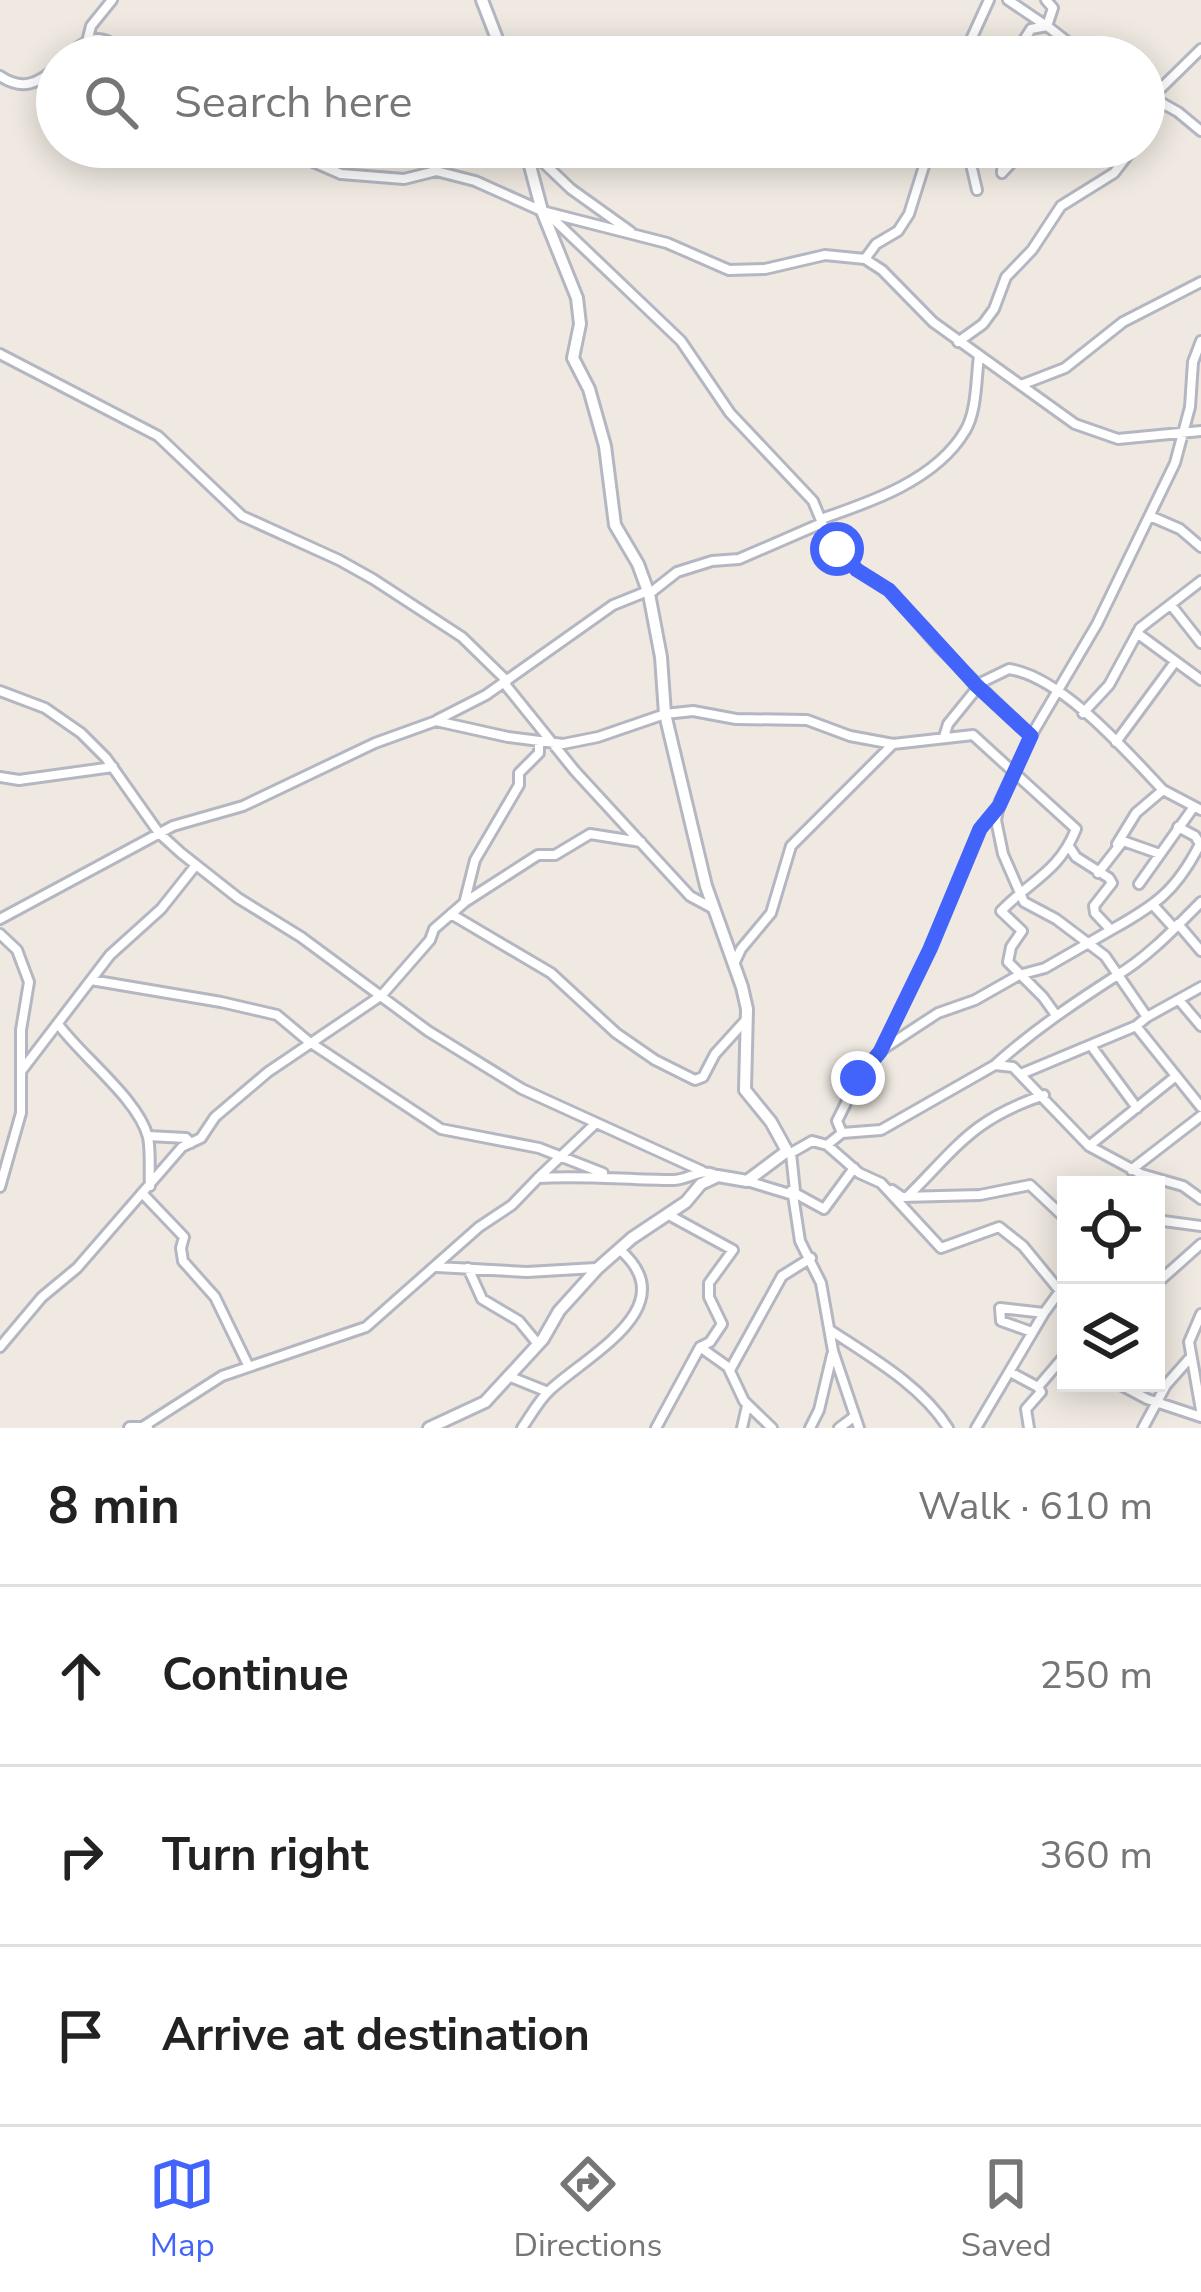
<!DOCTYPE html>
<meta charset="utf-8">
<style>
body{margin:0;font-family:"Nunito Sans",sans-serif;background:#f2f2f2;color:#222}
.controls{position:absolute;right:36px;bottom:36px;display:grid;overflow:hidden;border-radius:0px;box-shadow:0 6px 30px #0003}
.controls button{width:108px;height:108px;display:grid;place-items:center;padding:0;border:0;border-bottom:3px solid #e0e0e0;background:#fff;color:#222;font:60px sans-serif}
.stop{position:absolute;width:36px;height:36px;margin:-27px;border:9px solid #4264fb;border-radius:50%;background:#fff}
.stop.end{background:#4264fb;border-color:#fff;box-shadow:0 3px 12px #0008}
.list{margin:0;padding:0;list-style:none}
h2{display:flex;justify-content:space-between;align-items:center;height:156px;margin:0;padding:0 48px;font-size:51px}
h2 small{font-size:39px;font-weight:400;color:#767676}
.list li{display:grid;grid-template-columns:78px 1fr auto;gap:36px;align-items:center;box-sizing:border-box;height:180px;padding:0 48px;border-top:3px solid #e0e0e0}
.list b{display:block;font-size:45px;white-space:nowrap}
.list em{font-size:39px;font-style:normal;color:#767676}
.icon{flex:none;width:66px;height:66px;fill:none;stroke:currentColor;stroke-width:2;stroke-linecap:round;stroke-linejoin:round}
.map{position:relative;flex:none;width:1201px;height:1428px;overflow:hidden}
.search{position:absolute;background:#fff;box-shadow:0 6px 30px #0003;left:36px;right:36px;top:36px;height:132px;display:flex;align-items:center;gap:30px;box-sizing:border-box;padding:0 42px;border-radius:66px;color:#767676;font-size:45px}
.sheet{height:696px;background:#fff}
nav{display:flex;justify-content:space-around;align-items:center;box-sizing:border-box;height:168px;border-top:3px solid #e0e0e0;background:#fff;font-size:33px;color:#767676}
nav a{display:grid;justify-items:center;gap:6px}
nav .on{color:#4264fb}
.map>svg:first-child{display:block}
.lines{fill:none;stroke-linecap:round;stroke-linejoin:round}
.street-casing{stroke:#b4b7c1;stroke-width:14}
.secondary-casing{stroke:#b4b7c1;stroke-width:16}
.street{stroke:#fff;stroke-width:8}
.secondary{stroke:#fff;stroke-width:10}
.route{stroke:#4264fb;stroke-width:15}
</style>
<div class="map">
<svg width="1201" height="1428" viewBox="0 0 1201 1428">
<rect width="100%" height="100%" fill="#efe9e1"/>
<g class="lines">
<g class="street-casing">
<path id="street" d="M1008,0L1045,25
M1046,0L1053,8L1047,26L1087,57
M88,38L91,26L112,0
M67,57C97,29 102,37 135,57
M963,57L989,0
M1013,57L1031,29L1047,26
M0,76C22,91 38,84 57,67
M1144,93L1178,112L1201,131
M1144,114L1151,98L1201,49
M279,147L341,174L404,179L436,171L475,181L542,211L667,243L729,270L765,269L825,255L865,259L882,270L933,322L1075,424L1118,439L1201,431
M527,147L571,189L631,232
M975,147L970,160L977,190
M1002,171L1006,147
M1002,173L1026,147
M547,213L681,341L730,413L813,501L830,542L857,570L889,590L939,647L1031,736
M865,259L876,244L898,231L909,214L930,147
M958,342L983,324L994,309L1006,277L1032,250L1061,206L1114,173L1134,147
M0,354L158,436L242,516L339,560L373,579L462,637L507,681
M1021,385L1065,368L1123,322L1201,282
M1150,516L1180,529L1201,547
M821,519C871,502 936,480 965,431C977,412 976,378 979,356
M649,594L677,572L712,561L739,559L822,523
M1171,605L1201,643
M1137,633L1201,680
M504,683L575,771L690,896L714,909
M976,685L1009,669C1062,677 1126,751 1163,790
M0,691L45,708L81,733L106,758L159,833L181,853L238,898L301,937L428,1031L522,1089L702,1171
M1083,713L1109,685L1140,628L1201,581
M437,720L486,695L613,605L648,591
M944,737L948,724L978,687
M1116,742L1175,662
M0,777L19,780L113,767
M1117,844L1136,813L1163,790L1201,810
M1098,873L1123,841L1160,854
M1139,884L1193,808
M465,900L475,860L519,785V773L539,753V742
M1154,906L1174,928
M451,914L551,973L616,1033L655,1060L695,1080L703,1077L715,1054L745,1021
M0,919L173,826L243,806L375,743L436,721L508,737L563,744L598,737L665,714L693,711L736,719L807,720L850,736L893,744L973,735L1076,829C1059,872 1031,880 1001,911L1022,931L1011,947L1008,962L1043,997L1056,1015
M1178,924L1201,951
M1111,930C1156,905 1176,891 1200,844L1195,836L1178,827
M0,934L17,950L29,982L21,1030V1113L0,1187
M734,964L741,949L771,913L791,846L893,744
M91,980L221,1002L277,1015L308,1041L441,1129L539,1148L603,1173
M1179,1000L1201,1026
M1147,1017L1201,987
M58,1024C82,1057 138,1099 148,1137C151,1152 149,1171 150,1186
M1136,1026L1147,1017L1105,956L1056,919L1024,902L1003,854L996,820L1000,801L1031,736L1097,624L1175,463L1190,407L1193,362L1201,341
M1092,1047L1137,1108
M881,1050L930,949L980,829L996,810
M996,1064C1034,1030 1074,1003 1116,976C1148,957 1175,928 1201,902
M22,1070L110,955L161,909L196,865
M1021,1074L1136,1026L1201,1107
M842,1133L837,1121L858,1079L880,1051L938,1013L975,1000L1019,975L1045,968L1111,930L1095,913L1094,906L1112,883L1109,878L1076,857L1070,848
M148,1136L186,1138L191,1143
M827,1145L859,1173L881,1183L941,1248L999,1227L1023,1246L1060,1291L1044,1313L1000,1308L1001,1321L1032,1332
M1089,1146L1176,1076
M787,1151L791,1153L812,1141L827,1145L842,1133L881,1130L995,1065L1013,1067L1089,1146L1141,1174L1183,1186L1201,1199
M791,1153L795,1191
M1131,1170L1201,1116
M538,1178L596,1123
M747,1181L793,1195L800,1241L821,1283L833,1351L859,1428
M892,1190L902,1197L980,1195L1030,1185L1066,1219
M791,1191L824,1209L854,1168
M142,1193L184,1237L181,1248L183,1261L215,1297L248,1365
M908,1196C959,1145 973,1119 1044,1095
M1156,1220L1201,1226
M437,1267L527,1272L596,1268
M468,1268L482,1299L519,1321L538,1344
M1156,1284L1201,1244
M1201,1314L1189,1342L1201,1410
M830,1330C871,1357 922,1386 948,1428
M0,1347L42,1297L77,1268L182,1147L201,1138L215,1117L268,1072L382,995L430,940L434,929L465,902L538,855H555L590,834L641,842
M700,1347L728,1367L744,1401L772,1428
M730,1370L782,1276L811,1258
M1010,1372L1038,1387
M508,1376L548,1392
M1117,1383L1147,1399L1201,1417
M144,1426L222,1376L366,1327L479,1227L512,1205L538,1178C584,1175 628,1180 673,1180C690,1180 700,1166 718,1176
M522,1428C531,1415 539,1400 550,1390C589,1354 686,1306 619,1249
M656,1428L700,1347L710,1342L722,1324L709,1297V1283L733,1250L667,1214
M742,1428L747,1406
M810,1428L819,1410L832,1355
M839,1428L855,1416
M976,1428L1044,1313
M1029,1428L1026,1409L1041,1392L1038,1387L1066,1354
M1143,1428L1166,1385L1189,1359"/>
</g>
<g class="secondary-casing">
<path id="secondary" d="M482,0L504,57
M130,1428H147
M429,1428L485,1402L543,1339L559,1311L598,1268L632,1238L686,1202L701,1184L718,1176L747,1181L787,1151L771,1122L745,1090L747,1009L742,987L706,886L665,714L661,657L649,594L638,564L615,525L605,446L589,389L573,358L580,324L577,298L542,211L525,147"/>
</g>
<use href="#street" class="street"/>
<use href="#secondary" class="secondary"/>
</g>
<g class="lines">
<path class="route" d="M837,549L857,570L889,590L976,685L1031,736L999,806L980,829L930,949L880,1052L858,1078"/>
</g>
</svg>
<div class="controls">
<button><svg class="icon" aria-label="locate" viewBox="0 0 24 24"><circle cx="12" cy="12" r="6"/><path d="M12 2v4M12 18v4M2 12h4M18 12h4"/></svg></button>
<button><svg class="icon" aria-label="layers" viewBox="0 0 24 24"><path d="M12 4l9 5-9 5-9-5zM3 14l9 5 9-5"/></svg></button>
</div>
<div class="stop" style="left:837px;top:549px"></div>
<div class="stop end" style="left:858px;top:1078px"></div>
<div class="search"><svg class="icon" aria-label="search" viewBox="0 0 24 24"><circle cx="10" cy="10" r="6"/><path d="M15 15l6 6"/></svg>Search here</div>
</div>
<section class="sheet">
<h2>8 min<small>Walk · 610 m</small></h2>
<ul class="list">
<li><svg class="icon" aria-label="ahead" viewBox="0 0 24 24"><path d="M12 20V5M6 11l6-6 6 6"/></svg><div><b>Continue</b></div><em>250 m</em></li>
<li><svg class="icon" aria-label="right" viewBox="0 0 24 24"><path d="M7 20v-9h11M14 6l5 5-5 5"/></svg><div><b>Turn right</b></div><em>360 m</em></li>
<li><svg class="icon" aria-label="arrive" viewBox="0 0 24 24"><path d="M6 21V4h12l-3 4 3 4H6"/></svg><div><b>Arrive at destination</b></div></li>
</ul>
</section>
<nav>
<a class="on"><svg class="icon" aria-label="map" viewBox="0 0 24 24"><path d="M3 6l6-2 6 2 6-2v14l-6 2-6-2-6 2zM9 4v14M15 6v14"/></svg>Map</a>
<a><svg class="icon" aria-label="directions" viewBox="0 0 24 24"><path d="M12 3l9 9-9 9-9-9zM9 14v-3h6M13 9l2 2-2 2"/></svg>Directions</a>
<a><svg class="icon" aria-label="saved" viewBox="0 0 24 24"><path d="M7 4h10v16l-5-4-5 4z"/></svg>Saved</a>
</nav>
